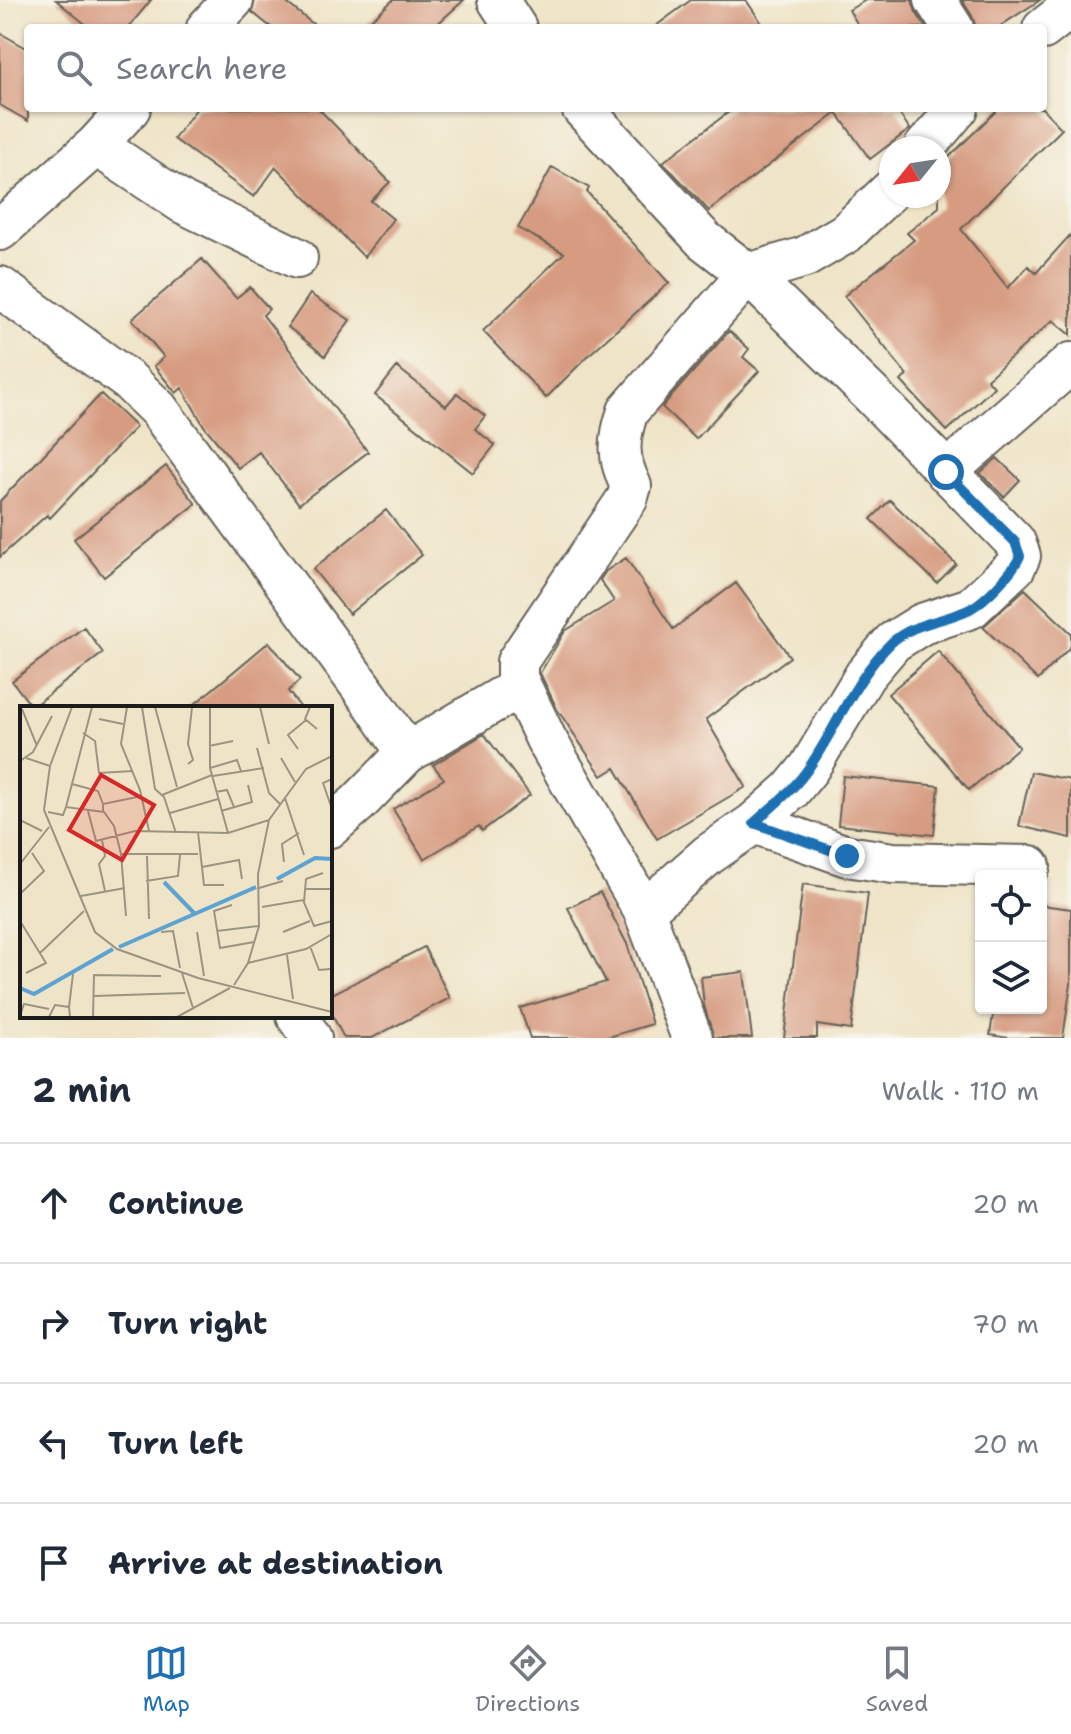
<!DOCTYPE html>
<meta charset="utf-8">
<style>
body{margin:0;font-family:"Shantell Sans",sans-serif;background:#f6f6f7;color:#1f2937}
.controls{position:absolute;right:24px;bottom:24px;display:grid;overflow:hidden;border-radius:8px;box-shadow:0 2px 6px #0004}
.controls button{width:72px;height:72px;display:grid;place-items:center;padding:0;border:0;border-bottom:2px solid #e0e1e3;background:#fff;color:#1f2937;font:40px sans-serif}
.compass{position:absolute;left:879px;top:136px;width:72px;height:72px;border-radius:50%;background:#fff;box-shadow:0 2px 6px #0004;rotate:240deg}
.stop{position:absolute;width:24px;height:24px;margin:-18px;border:6px solid #1f6fb2;border-radius:50%;background:#fff}
.stop.end{background:#1f6fb2;border-color:#fff;box-shadow:0 2px 8px #0008}
.list{margin:0;padding:0;list-style:none}
h2{display:flex;justify-content:space-between;align-items:center;height:104px;margin:0;padding:0 32px;font-size:34px}
h2 small{font-size:26px;font-weight:400;color:#747a83}
.list li{display:grid;grid-template-columns:52px 1fr auto;gap:24px;align-items:center;box-sizing:border-box;height:120px;padding:0 32px;border-top:2px solid #e0e1e3}
.list b{display:block;font-size:30px;white-space:nowrap}
.list em{font-size:26px;font-style:normal;color:#747a83}
.icon{flex:none;width:44px;height:44px;fill:none;stroke:currentColor;stroke-width:2;stroke-linecap:round;stroke-linejoin:round}
.map{position:relative;flex:none;width:1071px;height:1038px;overflow:hidden}
.search{position:absolute;background:#fff;box-shadow:0 2px 6px #0004;left:24px;right:24px;top:24px;height:88px;display:flex;align-items:center;gap:20px;box-sizing:border-box;padding:0 28px;border-radius:8px;color:#747a83;font-size:30px}
.sheet{height:584px;background:#fff}
nav{display:flex;justify-content:space-around;align-items:center;box-sizing:border-box;height:112px;border-top:2px solid #e0e1e3;background:#fff;font-size:22px;color:#747a83}
nav a{display:grid;justify-items:center;gap:4px}
nav .on{color:#1f6fb2}
.map>svg:first-child{display:block}
.building{fill:#d79b81}
.lines{fill:none;stroke-linecap:round;stroke-linejoin:round}
.minor-casing{stroke:#666258;stroke-width:44}
.minor{stroke:#fff;stroke-width:40}
.route{stroke:#1f6fb2;stroke-width:10}
.inset-river{fill:none;stroke:#5ca3d2;stroke-width:4}
.inset-road{fill:none;stroke:#9b9483;stroke-width:2}
.view{fill:#d62828;fill-opacity:0.15;stroke:#d62828;stroke-width:4}
.inset-edge{fill:none;stroke:#1c1c1c;stroke-width:4}
</style>
<div class="map">
<svg width="1071" height="1038" viewBox="0 0 1071 1038">
<rect width="100%" height="100%" fill="#f7f3e8"/>
<filter id="ink" filterUnits="userSpaceOnUse"><feTurbulence type="fractalNoise" baseFrequency=".0125" numOctaves="2"/><feDisplacementMap in="SourceGraphic" scale="16" xChannelSelector="R" yChannelSelector="G"/><feConvolveMatrix kernelMatrix="1 2 1 2 8 2 1 2 1" color-interpolation-filters="sRGB"/></filter>
<filter id="wash" filterUnits="userSpaceOnUse"><feTurbulence type="fractalNoise" baseFrequency=".006" numOctaves="4" result="noise"/><feDisplacementMap in="SourceGraphic" scale="32" xChannelSelector="R" yChannelSelector="G"/><feGaussianBlur stdDeviation="1.8" result="paint"/><feColorMatrix in="noise" values="0 0 0 0 0 0 0 0 0 0 0 0 0 0 0 0 0 1.4 0 .05"/><feComposite in="paint" operator="in"/></filter>
<g filter="url(#wash)">
<rect width="100%" height="100%" fill="#efe4c7"/>
<g id="blocks">
<path class="building" d="M56,0H151L128,28H90Z
M255,0H283L318,28H272L252,12Z
M393,0H464L433,28H362Z
M691,0H746L765,28H653Z
M866,0H912L916,12L926,28H860L849,10Z
M962,0H1040L997,28H976L972,16Z
M0,33L28,49V121L0,105Z
M197,108H318L390,182L371,201L393,219L364,257L276,167L254,197L174,139Z
M734,108H895L910,129L870,159L837,113L709,211L663,162Z
M999,108H1042L1062,129L961,229L1008,288L1028,266L1036,273L1071,234V335L1053,320L987,379L994,387L947,431L901,381L907,375L844,296L914,240L907,233L939,207V167Z
M552,167L589,188L587,192L669,283L591,353L546,398L483,331L564,253L518,228Z
M202,259L236,298L250,287L269,309L263,315L368,452L299,504L259,452L238,468L204,426L182,388L176,393L154,366L164,357L132,319Z
M310,294L350,320L325,356L288,327Z
M729,331L749,349L743,357L759,371L696,439L662,407Z
M397,367L446,406L457,393L485,416L475,429L495,445L473,473L375,395Z
M101,394L136,427L50,518L47,515L0,557V501Z
M997,458L1020,480L1004,497L980,473Z
M166,466L196,504L104,577L74,539Z
M890,500L956,564L937,583L871,519Z
M386,510L422,555L349,614L313,569Z
M626,558L673,629L736,583L790,657L706,719L746,787L657,839L615,768L602,776L557,709L540,673L565,631L614,601L600,580L606,571Z
M1025,589L1071,633V646L1038,680L983,627Z
M84,627L103,653L32,707L12,681Z
M269,642L300,680L288,691L301,708H190Z
M938,651L1019,747L969,790L888,694Z
M484,734L530,795L482,831L479,826L424,859L393,809L444,779L433,765Z
M1031,772L1071,780V838L1019,826Z
M843,776L939,786L934,835L838,825Z
M803,884L868,893L851,1030L817,1025V1038H784Z
M600,892L627,944L652,1024L605,1038H530L520,1008L606,982L568,908Z
M1041,905L1071,909V984L1063,1038H1009L990,1035L994,1008H1041Z
M424,947L450,998L372,1038H344L330,1011V995Z
M744,972L752,1038H714L704,1005L701,977Z"/>
</g>
</g>
<g filter="url(#ink)">
<use href="#blocks" fill-opacity="0" stroke="#666258" stroke-width="2"/>
<g class="lines">
<g class="minor-casing">
<path id="minor" d="M498,0L516,28
M935,0L953,28
M207,28L233,0
M1043,29L1071,7
M582,108L704,240L748,274L873,396L1015,542L1020,556L1015,567L971,608L922,624L893,642L865,675L809,768L791,790L754,823L708,855L644,911
M96,145L183,203L297,258
M924,148L958,108
M0,230L96,145L130,108
M0,287L129,381L158,409L378,710L407,753L502,697L521,689
M946,472L1071,363
M754,823L847,856L893,863L1030,866
M330,827L358,803L407,753
M297,1016L311,1038
M692,1038L644,911L546,739L517,678V662L627,499L631,486C617,458 618,440 628,411L748,274L805,257L846,233L891,190"/>
</g>
<use href="#minor" class="minor"/>
</g>
</g>
<g class="lines" filter="url(#ink)">
<path class="route" d="M847,856L754,823C774,805 795,789 810,766C837,726 856,677 891,643C913,622 944,622 970,609C985,601 1014,571 1020,556L1015,542L946,472"/>
</g>
<g transform="translate(20 706)">
<rect width="312" height="312" fill="#efe4c7"/>
<path class="inset-river" d="M257,173L295,152L312,153M144,176L175,208M99,241L236,181M0,282L14,288L93,243"/>
<path class="inset-road" d="M52,1L30,60L24,104L75,226L97,243L178,272L312,306M107,1L101,38L120,84L129,125M122,1L135,83L144,91L156,127M135,1L157,81M190,1V62L208,127M240,1L249,38M290,1L285,13L297,23M2,3L17,40M79,13L103,18M63,27L75,35L79,67L113,65M189,40L213,35M237,42L249,87L260,98M278,43L268,29L286,14M6,52L30,60M261,52L275,76M0,55L13,46L32,10M168,58L173,54L168,38L172,1M190,62L217,54L221,65M193,70L244,62M312,73L303,77L312,103M52,78L78,85L83,98M196,86L207,84L214,101M142,89L192,69M265,92L284,149M46,101L72,1M68,105L76,135L115,125L208,127L249,114M201,105L232,96L228,79M28,106L43,109L46,101L84,106L94,120L101,148H178M83,106V98L122,90M150,107L198,93M0,114L22,125M178,126L184,179H204M82,134L85,150L79,158L85,185M101,148L106,210M127,150L129,213M264,156L262,138L279,127M0,158L29,121M182,161L219,154L222,173M126,175L158,170L160,149M239,182L263,175M286,183H312M0,188L24,165L12,147M61,190L105,182M284,196L286,173L303,167M212,199L194,205L200,242L234,236M242,201L283,194L294,220L312,215M0,215L26,257L6,267M197,225L239,220M141,226L153,225L160,262M177,226L184,270M263,226L290,215M290,240L299,264L310,263M20,247L64,205M267,249L273,293M228,257L286,243L312,228M162,267L173,302M214,279L228,257L239,220L238,168L249,114L286,63L312,50M74,290L165,287M49,301L53,268M0,310L4,298L29,303M29,311L35,299L49,301L50,311M73,311L74,269L141,270M157,311L210,282M191,311H232"/>
<path class="view" d="M81,69L134,99L102,154L49,124Z"/>
<rect width="312" height="312" class="inset-edge"/>
</g>
</svg>
<div class="controls">
<button><svg class="icon" aria-label="locate" viewBox="0 0 24 24"><circle cx="12" cy="12" r="6"/><path d="M12 2v4M12 18v4M2 12h4M18 12h4"/></svg></button>
<button><svg class="icon" aria-label="layers" viewBox="0 0 24 24"><path d="M12 4l9 5-9 5-9-5zM3 14l9 5 9-5"/></svg></button>
</div>
<svg class="compass" viewBox="-18 -18 36 36"><path d="M0-13l5 13h-10z" fill="#e53935"/><path d="M0 13l5-13h-10z" fill="#747a83"/></svg>
<div class="stop" style="left:946px;top:472px"></div>
<div class="stop end" style="left:847px;top:856px"></div>
<div class="search"><svg class="icon" aria-label="search" viewBox="0 0 24 24"><circle cx="10" cy="10" r="6"/><path d="M15 15l6 6"/></svg>Search here</div>
</div>
<section class="sheet">
<h2>2 min<small>Walk · 110 m</small></h2>
<ul class="list">
<li><svg class="icon" aria-label="ahead" viewBox="0 0 24 24"><path d="M12 20V5M6 11l6-6 6 6"/></svg><div><b>Continue</b></div><em>20 m</em></li>
<li><svg class="icon" aria-label="right" viewBox="0 0 24 24"><path d="M7 20v-9h11M14 6l5 5-5 5"/></svg><div><b>Turn right</b></div><em>70 m</em></li>
<li><svg class="icon" aria-label="left" viewBox="0 0 24 24"><path d="M17 20v-9H6M10 6l-5 5 5 5"/></svg><div><b>Turn left</b></div><em>20 m</em></li>
<li><svg class="icon" aria-label="arrive" viewBox="0 0 24 24"><path d="M6 21V4h12l-3 4 3 4H6"/></svg><div><b>Arrive at destination</b></div></li>
</ul>
</section>
<nav>
<a class="on"><svg class="icon" aria-label="map" viewBox="0 0 24 24"><path d="M3 6l6-2 6 2 6-2v14l-6 2-6-2-6 2zM9 4v14M15 6v14"/></svg>Map</a>
<a><svg class="icon" aria-label="directions" viewBox="0 0 24 24"><path d="M12 3l9 9-9 9-9-9zM9 14v-3h6M13 9l2 2-2 2"/></svg>Directions</a>
<a><svg class="icon" aria-label="saved" viewBox="0 0 24 24"><path d="M7 4h10v16l-5-4-5 4z"/></svg>Saved</a>
</nav>
